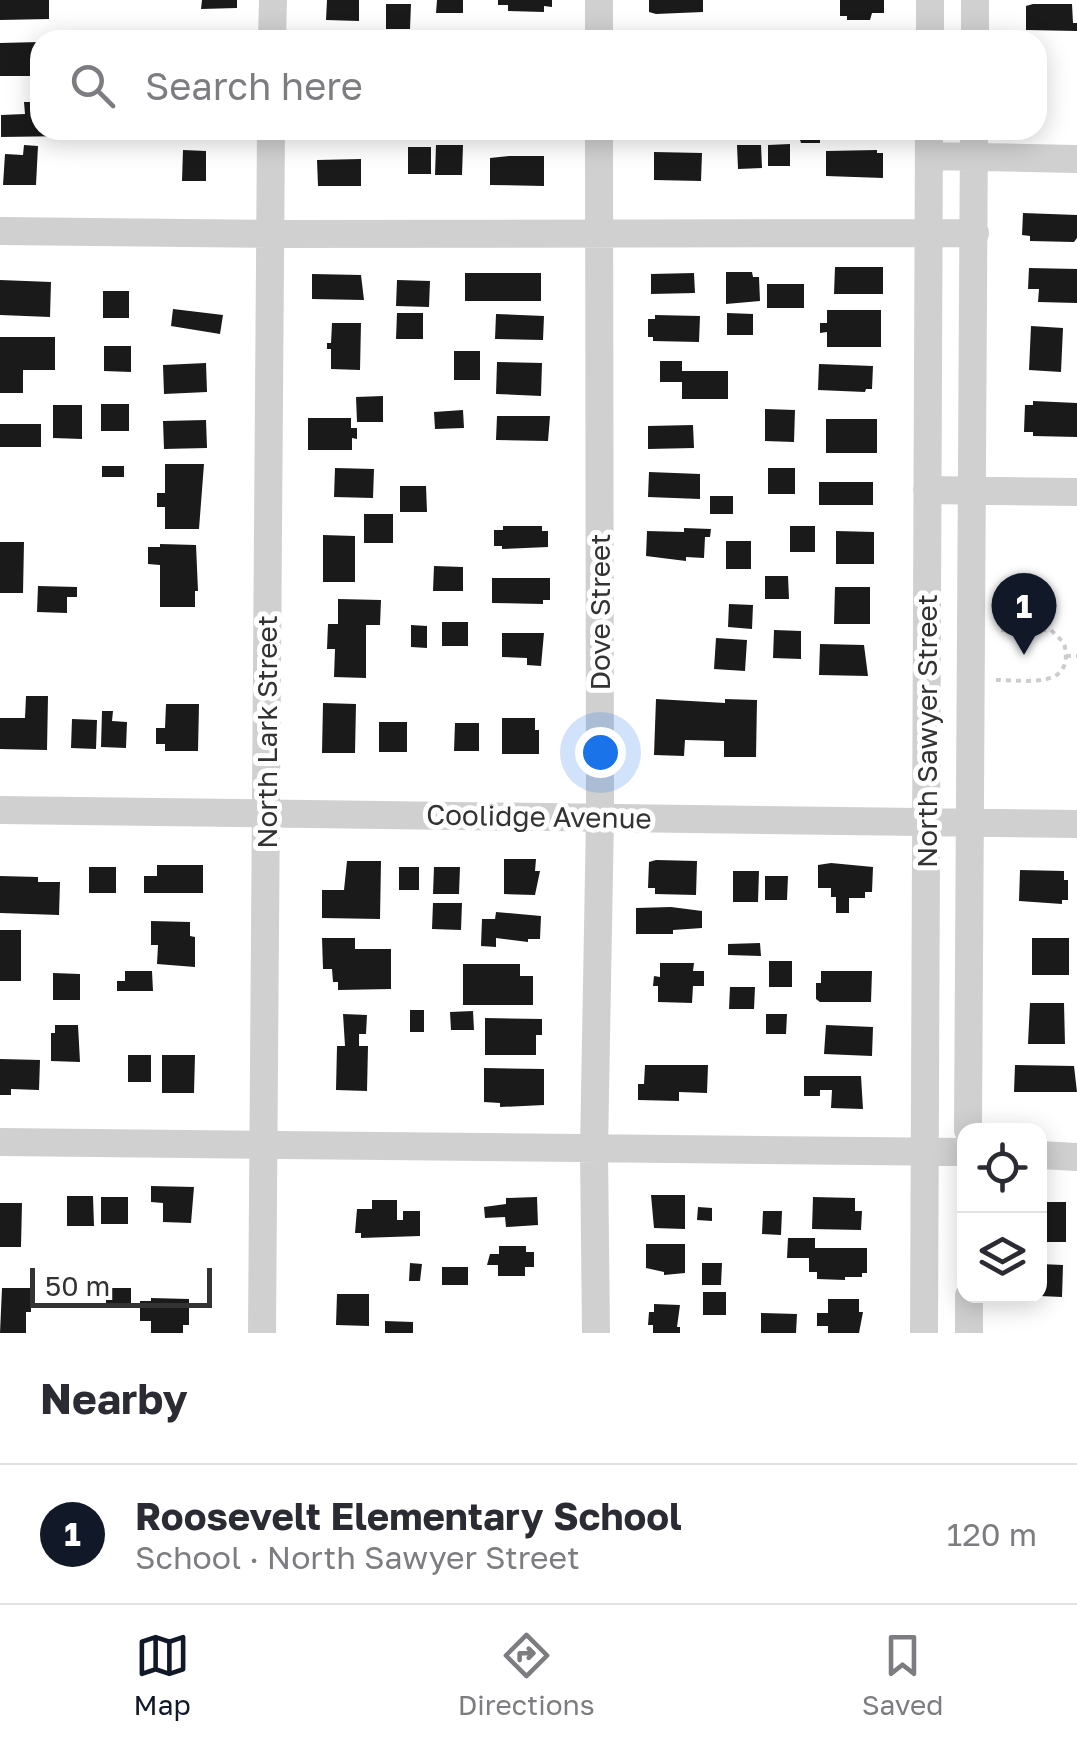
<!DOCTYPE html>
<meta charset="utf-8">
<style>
body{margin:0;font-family:"Golos Text",sans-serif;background:#f2f2f3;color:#2b2b33}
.controls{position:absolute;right:30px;bottom:30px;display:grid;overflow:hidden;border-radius:20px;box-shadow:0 5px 25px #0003}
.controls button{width:90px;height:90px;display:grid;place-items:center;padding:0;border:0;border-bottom:2px solid #e1e1e2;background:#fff;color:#2b2b33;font:50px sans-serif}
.scale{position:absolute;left:30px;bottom:25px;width:182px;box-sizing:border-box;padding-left:10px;border:5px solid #333;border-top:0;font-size:28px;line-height:35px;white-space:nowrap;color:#333;-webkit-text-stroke:8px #fff;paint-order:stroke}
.you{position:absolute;left:600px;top:752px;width:35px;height:35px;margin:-25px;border:8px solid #fff;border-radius:50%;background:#1a73e8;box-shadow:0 0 0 15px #1a73e833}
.badge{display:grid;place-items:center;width:65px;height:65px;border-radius:50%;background:#111827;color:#fff;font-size:32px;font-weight:700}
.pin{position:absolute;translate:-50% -82px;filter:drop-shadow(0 2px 5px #0008)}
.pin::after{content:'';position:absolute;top:52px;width:35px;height:30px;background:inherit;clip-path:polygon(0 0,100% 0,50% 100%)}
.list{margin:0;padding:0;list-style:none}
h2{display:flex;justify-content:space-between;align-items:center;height:130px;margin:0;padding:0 40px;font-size:42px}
h2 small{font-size:32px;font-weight:400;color:#7c7c81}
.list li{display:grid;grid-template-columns:65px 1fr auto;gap:30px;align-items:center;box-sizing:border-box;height:140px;padding:0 40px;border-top:2px solid #e1e1e2}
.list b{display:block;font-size:38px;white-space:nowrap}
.list p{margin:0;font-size:32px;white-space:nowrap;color:#7c7c81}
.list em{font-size:32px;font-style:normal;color:#7c7c81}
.icon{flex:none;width:55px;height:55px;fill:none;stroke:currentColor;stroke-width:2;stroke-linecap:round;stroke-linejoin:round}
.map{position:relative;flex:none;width:1077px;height:1333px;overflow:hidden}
.search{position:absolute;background:#fff;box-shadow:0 5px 25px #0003;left:30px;right:30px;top:30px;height:110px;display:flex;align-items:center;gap:25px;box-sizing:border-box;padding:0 35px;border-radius:30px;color:#7c7c81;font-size:38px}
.sheet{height:270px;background:#fff}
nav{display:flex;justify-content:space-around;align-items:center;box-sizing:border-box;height:140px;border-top:2px solid #e1e1e2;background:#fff;font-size:28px;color:#7c7c81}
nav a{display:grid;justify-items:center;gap:5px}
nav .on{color:#111827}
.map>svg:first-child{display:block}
.building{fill:#1a1a1a}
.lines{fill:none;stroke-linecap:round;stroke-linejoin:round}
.path{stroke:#cdcdcd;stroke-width:4;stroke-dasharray:5 5;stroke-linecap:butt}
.minor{stroke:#d0d0d0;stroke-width:28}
.labels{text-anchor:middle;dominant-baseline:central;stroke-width:10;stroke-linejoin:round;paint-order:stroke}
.street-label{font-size:28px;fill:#333;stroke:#fff}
</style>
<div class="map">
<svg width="1077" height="1333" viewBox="0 0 1077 1333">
<rect width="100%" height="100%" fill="#fff"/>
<path class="building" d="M0,0H49V19L0,20Z
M202,0H237V8L201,9Z
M327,0H359V21L326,20Z
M437,0H463V13H436Z
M498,0H552V7L544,6V12L508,11V5H498Z
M649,0H703V12L656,14L649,12Z
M840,0H884V13H872L870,20H847V16H840Z
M386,4H411L410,29H386Z
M1033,4H1072L1073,23H1077V31L1026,30V6Z
M780,33H805V40H780Z
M40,42V76H0V43Z
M34,92H40V130H68L69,136L1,137V115L25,114L24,102H34Z
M104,130H133V138L104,137Z
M392,130H418V139H392Z
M797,130H820V143H801Z
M790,144V166H768V145Z
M24,145L38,146L36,185H3L5,154L23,155Z
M436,145H463L462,175H435Z
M737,145H761L762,168L738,169Z
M408,147H431V174H408Z
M183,150L206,151V181H182Z
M877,150V153H883V178L826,176V151Z
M654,152L702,153L701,181L654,180Z
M509,156H544V186L490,185V158Z
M361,159V186H318L317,160Z
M1023,213L1077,215V238L1074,242L1030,241V236L1022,235Z
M835,267H883V294H834Z
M1029,268L1077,269V303L1038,302L1039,289H1028Z
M726,272H752L753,277H759L760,301L726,304Z
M465,273H541V301H465Z
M694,273L695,293L651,294V274Z
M312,274L361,275L364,300L312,299Z
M0,280L51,282L50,317L0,315Z
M397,280L430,281L429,307L396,306Z
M767,284H804V308H767Z
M103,291H129V318H103Z
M173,309L223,315L220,334L171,326Z
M827,310H881V347H827V332L820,333V323H827Z
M397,313H423V339H396Z
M727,313L753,314V335H727Z
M496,314L544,316L543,340L495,339Z
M655,315L700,316L699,342L653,341V337H648V319H655Z
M332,323H361L360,370L331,369V349H327V343H331Z
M1031,326L1063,328L1061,372L1029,370Z
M0,337H55V370H23V393H0Z
M104,346H131V372L104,371Z
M454,351H480V380H454Z
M660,361H682V371H728V399H682V382H660Z
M497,362L542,363L541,396L496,394Z
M206,363L207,392L164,394L163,365Z
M819,364L873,366L872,389H866L865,392L818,390Z
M383,396V422H357L356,397Z
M1033,401L1077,403V437L1033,436V432H1024L1025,405H1033Z
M101,404H129V431H101Z
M53,405H82V439L53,438Z
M765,409L795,410L794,442L765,441Z
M463,410L464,428L435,429L434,412Z
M497,416H550L548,441L496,440Z
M308,418H351V428H357V439L352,438V450H308Z
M826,419H877V453H826Z
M206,420L207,448L164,449L163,421Z
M0,424H41V447H0Z
M693,425L694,448L648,449V426Z
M165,464H204L199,529H165V507H157V493H165Z
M102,466H124V477H102Z
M335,468L374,469L373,498L334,497Z
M768,468H795V494H768Z
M649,472L700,474V499L648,497Z
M819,482H873V505H819Z
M400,486H426L427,512H400Z
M710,496H733V514H710Z
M364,514H393V543H364Z
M503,526H542V531H548V547L502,549V546H494V530H503Z
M790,526H815V552H790Z
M684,528L711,529L710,537H705L704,558L686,557V561L646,556L647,531L684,532Z
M836,531L874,532V564H836Z
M323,535L355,536V582H323Z
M726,541H751V569H726Z
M0,542H24L23,593H0Z
M160,544L196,545L198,591H195V607H160V565L148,564V547H160Z
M434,566L463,567V591H433Z
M765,576H788L789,599H765Z
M492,578H550V600H543V604L492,603Z
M38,586L77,587V597H67V613L37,612Z
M835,587H870V624H834Z
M338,599L381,600L380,625H366V678L334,677L335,649H327L328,624H338Z
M729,604L753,605L752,629L728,627Z
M442,622H468V646H442Z
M411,625L427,626V648L411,647Z
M774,630L801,631V659L773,658Z
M502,633H544L541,666L527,665V658L502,657Z
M716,638L747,640L745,671L714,669Z
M820,644L864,645L868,676L819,675Z
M26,696H48L47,750L0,749V718H25Z
M656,699L725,703V699L757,700L756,757H724V741L685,740L684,756L654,755Z
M323,703L356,704L355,753H322Z
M166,704H199L198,751H165V744H156V728H165Z
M102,711H113L112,721L127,722L126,748L101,747Z
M502,718H535V730H539V754H502Z
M72,719L97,720L96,749L71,748Z
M379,722H407V752H379Z
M455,723H479V751H454Z
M504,859H536L535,871H540L535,895L504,894Z
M656,860L697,861L696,895L655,894V888H648L649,862Z
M347,861H381L380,919L322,918V890H344Z
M831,863L873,867L872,892H865V898H849V913H836V897H831V888H818V865Z
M157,865H203V893H144V876H157Z
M89,867H116V893H89Z
M399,867H419V890H399Z
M434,867H460L459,894H433Z
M1020,870L1064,871V880H1068V900H1062V904L1019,901Z
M733,871H759L758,902H733Z
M0,876L38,877V882H60L59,915L0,913Z
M765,876H788L787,900H765Z
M433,903H462L461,930L432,929Z
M671,907L702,911V928L673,930V934H636V908Z
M496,912L541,916L540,939H528V942L496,938V947L481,946L482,919H495Z
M151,921L190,922V936L195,937V967L157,964L158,945H151Z
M0,930H21V981H0Z
M322,938H355V949H391V989L338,990V982H333L332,969H323Z
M1032,938H1069V975H1032Z
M760,943L761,956L728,955V944Z
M769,961H792V987H769Z
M660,963H694L693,971H704V986H693L692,1003L658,1002V986H653L654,976L660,977Z
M463,964H520V976H533V1005H463Z
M125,971H152L153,991H117V981H125Z
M821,971H872L871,1002H820L816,999V983H821Z
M53,973L80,974V1000H53Z
M730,987H755L754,1009H729Z
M1030,1003H1064L1065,1044H1028Z
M410,1010H424V1032H410Z
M473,1011L474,1030H451L450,1012Z
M343,1014L367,1015L366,1034H359V1046H368L367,1091L336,1090L337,1046H345Z
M766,1014H787L786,1034H766Z
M485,1018L542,1019V1035H536V1055H485Z
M55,1025H78L80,1062L51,1061V1033H55Z
M826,1025L873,1027L872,1056L824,1054Z
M128,1055H151V1082H128Z
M162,1055H195L194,1093H162Z
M0,1059L40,1060L39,1090L11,1089V1095H0Z
M645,1065H708L707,1093L679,1092V1101L638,1100V1084H644Z
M1015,1065L1074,1066L1077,1092H1014Z
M484,1068L544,1069V1105L500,1107V1103L484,1102Z
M804,1076H861L863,1109L831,1108L832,1090H820V1096H804Z
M151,1186L194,1187L191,1223L163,1222V1203L151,1202Z
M651,1195H685V1229L654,1228Z
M67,1196H93L94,1226H67Z
M101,1197H128V1224H101Z
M537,1197L538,1225L506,1227L505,1217L485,1218L484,1207L506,1204V1198Z
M813,1197L855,1198V1211H862L861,1230L812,1229Z
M372,1200H397V1220H403V1211H420V1236L361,1238V1233H355L357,1209H372Z
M1040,1202H1066V1242H1040Z
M0,1203H22L21,1247H0Z
M698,1207L712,1208V1221L697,1220Z
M763,1211H782L781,1235L762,1234Z
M788,1238H815V1248H867V1273H862V1277H845V1280L817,1279V1272H809V1258H787Z
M646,1244H685V1273L664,1275V1272L646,1268Z
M499,1246H526V1252H534V1267H525V1276H498V1265H487L490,1254H499Z
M410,1263L422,1264L420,1281H409Z
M702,1263H722L721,1285H702Z
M1040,1264L1063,1265L1062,1297L1040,1296Z
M442,1267H468V1285H442Z
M2,1288H31V1312H26V1333H0Z
M106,1288H131V1308H106Z
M703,1292H726V1315H703Z
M337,1294H369V1326L336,1325Z
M151,1298L189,1299V1325H183V1333H151V1321H140V1301H151Z
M828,1299H859V1312H863L859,1333H828V1326H817V1313H828Z
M654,1304L680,1305L677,1327H680V1333H653V1325H648L649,1312H654Z
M761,1313L797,1314L796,1333H761Z
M385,1321L413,1322V1333H385Z"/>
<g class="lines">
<path class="path" d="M1066,656H1077
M996,680C1027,680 1076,690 1064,643L1051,630H997"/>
<path class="minor" d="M272,40L273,0
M599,40V0
M930,40V0
M975,40V0
M929,156L1077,159
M0,231L268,234L975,233
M927,490L1077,492
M0,810L1077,824
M968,1130L974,130
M0,1142L964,1152
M1040,1155L1077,1157
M262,1333L271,130
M596,1333L594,1150L600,817L599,130
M924,1333L929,130
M969,1333V1296"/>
</g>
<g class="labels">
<g class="street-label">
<text transform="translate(599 612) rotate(-90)">Dove Street</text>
<text transform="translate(926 731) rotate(-90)">North Sawyer Street</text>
<text transform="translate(266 732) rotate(-90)">North Lark Street</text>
<text transform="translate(539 816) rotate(1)">Coolidge Avenue</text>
</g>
</g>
</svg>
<div class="controls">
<button><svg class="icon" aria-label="locate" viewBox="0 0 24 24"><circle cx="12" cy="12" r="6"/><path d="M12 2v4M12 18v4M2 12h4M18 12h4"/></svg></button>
<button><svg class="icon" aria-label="layers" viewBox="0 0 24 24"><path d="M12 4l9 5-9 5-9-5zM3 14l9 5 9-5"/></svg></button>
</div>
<div class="scale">50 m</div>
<div class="you"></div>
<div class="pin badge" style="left:1024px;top:655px">1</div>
<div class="search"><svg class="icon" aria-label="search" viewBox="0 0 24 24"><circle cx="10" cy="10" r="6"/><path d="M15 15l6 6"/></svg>Search here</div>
</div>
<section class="sheet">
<h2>Nearby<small></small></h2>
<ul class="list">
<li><span class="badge">1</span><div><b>Roosevelt Elementary School</b><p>School · North Sawyer Street</p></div><em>120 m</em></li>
</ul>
</section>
<nav>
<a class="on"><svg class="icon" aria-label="map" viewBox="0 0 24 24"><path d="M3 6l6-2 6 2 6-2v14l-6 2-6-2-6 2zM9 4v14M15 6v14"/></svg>Map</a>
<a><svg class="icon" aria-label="directions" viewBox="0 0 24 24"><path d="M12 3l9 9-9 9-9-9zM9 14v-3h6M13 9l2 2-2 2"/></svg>Directions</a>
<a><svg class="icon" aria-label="saved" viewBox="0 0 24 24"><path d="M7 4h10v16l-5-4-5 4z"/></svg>Saved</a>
</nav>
